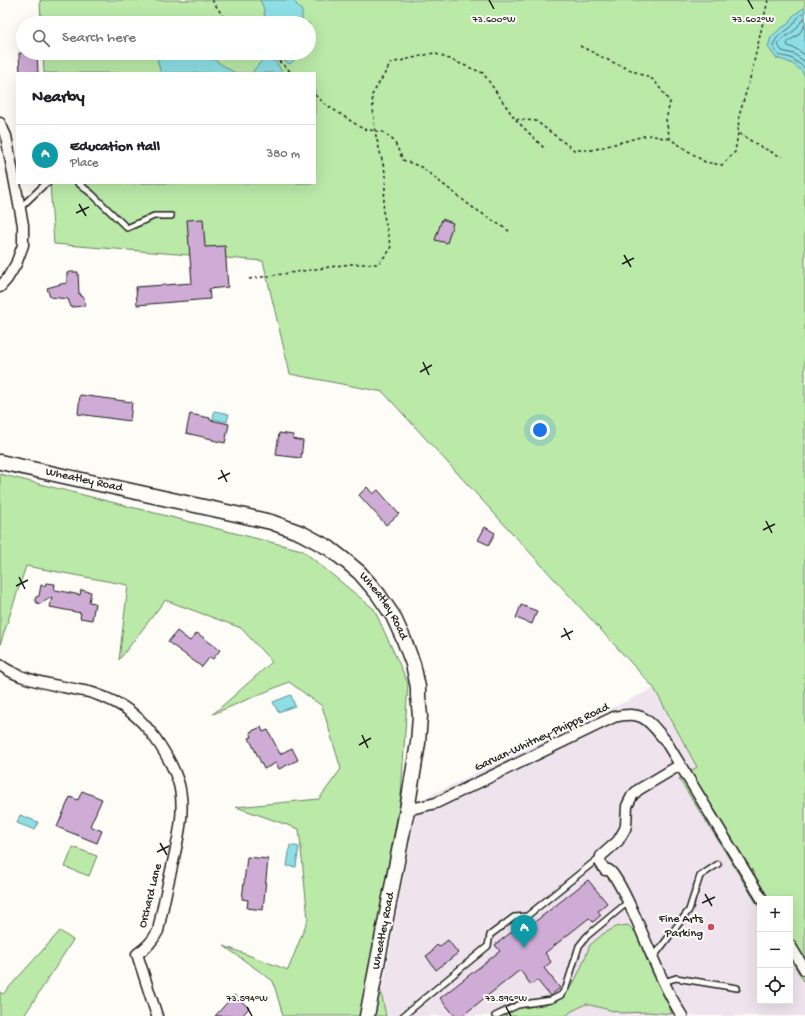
<!DOCTYPE html>
<meta charset="utf-8">
<style>
body{margin:0;font-family:"Gochi Hand",sans-serif;background:#f2f2f2;color:#202124}
.controls{position:absolute;right:12px;bottom:12px;display:grid;overflow:hidden;border-radius:0px;box-shadow:0 4px 16px #0002}
.controls button{width:36px;height:36px;display:grid;place-items:center;padding:0;border:0;border-bottom:1px solid #e0e0e0;background:#fff;color:#202124;font:20px sans-serif}
.you{position:absolute;left:540px;top:430px;width:14px;height:14px;margin:-10px;border:3px solid #fff;border-radius:50%;background:#1a73e8;box-shadow:0 0 0 6px #1a73e833}
.badge{display:grid;place-items:center;width:26px;height:26px;border-radius:50%;background:#d1495b;color:#fff;font-size:13px;font-weight:700}
.pin{position:absolute;translate:-50% -33px;filter:drop-shadow(0 1px 2px #0008)}
.pin::after{content:'';position:absolute;top:21px;width:14px;height:12px;background:inherit;clip-path:polygon(0 0,100% 0,50% 100%)}
.list{margin:0;padding:0;list-style:none}
h2{display:flex;justify-content:space-between;align-items:center;height:52px;margin:0;padding:0 16px;font-size:17px}
h2 small{font-size:13px;font-weight:400;color:#757577}
.list li{display:grid;grid-template-columns:26px 1fr auto;gap:12px;align-items:center;box-sizing:border-box;height:60px;padding:0 16px;border-top:1px solid #e0e0e0}
.list b{display:block;font-size:15px;white-space:nowrap}
.list p{margin:0;font-size:13px;white-space:nowrap;color:#757577}
.list em{font-size:13px;font-style:normal;color:#757577}
.icon{flex:none;width:22px;height:22px;fill:none;stroke:currentColor;stroke-width:2;stroke-linecap:round;stroke-linejoin:round}
.map{position:relative;flex:none;width:805px;height:1016px;overflow:hidden}
.search{position:absolute;background:#fff;box-shadow:0 4px 16px #0002;left:16px;top:16px;width:300px;height:44px;display:flex;align-items:center;gap:10px;box-sizing:border-box;padding:0 14px;border-radius:22px;color:#757577;font-size:15px}
.panel{position:absolute;background:#fff;box-shadow:0 4px 16px #0002;left:16px;top:72px;width:300px;height:112px;border-radius:0px}
.map>svg:first-child{display:block}
.built{fill:#efe4ed}
.green{fill:#bae9a8;stroke:#6b8262}
.water{fill:#8ddfe5;stroke:#609195}
.lines{fill:none;stroke-linecap:round;stroke-linejoin:round}
.shore{stroke:#496a6c;stroke-width:1}
.building{fill:#cfacd6;stroke:#1c1c1c}
.lane-casing{stroke:#1c1c1c;stroke-width:8}
.street-casing{stroke:#1c1c1c;stroke-width:13}
.secondary-casing{stroke:#1c1c1c;stroke-width:17}
.path{stroke:#1c1c1c;stroke-width:1.5;stroke-dasharray:3 3;stroke-linecap:butt}
.lane{stroke:#fdfcf7;stroke-width:5}
.street{stroke:#fdfcf7;stroke-width:10}
.secondary{stroke:#fdfcf7;stroke-width:14}
.ticks{fill:none;stroke:#1c1c1c;stroke-width:1.5}
.poi-dot{fill:#d1495b;stroke:#fdfcf7;stroke-width:1.5}
.labels{text-anchor:middle;dominant-baseline:central;stroke-width:4;stroke-linejoin:round;paint-order:stroke}
.street-label{font-size:12px;fill:#1c1c1c;stroke:#fdfcf7}
.poi-label{font-size:12px;fill:#1c1c1c;stroke:#fdfcf7;text-anchor:end}
.ticks-label{font-size:10px;text-anchor:middle;fill:#1c1c1c;stroke:#fdfcf7;stroke-width:4;stroke-linejoin:round;paint-order:stroke}
</style>
<div class="map">
<svg width="805" height="1016" viewBox="0 0 805 1016">
<rect width="100%" height="100%" fill="#fdfcf7"/>
<filter id="ink" filterUnits="userSpaceOnUse"><feTurbulence type="fractalNoise" baseFrequency=".025" numOctaves="2"/><feDisplacementMap in="SourceGraphic" scale="8" xChannelSelector="R" yChannelSelector="G"/><feConvolveMatrix kernelMatrix="1 2 1 2 8 2 1 2 1" color-interpolation-filters="sRGB"/></filter>
<g filter="url(#ink)">
<path class="built" d="M654,688L697,768L679,780L716,837L760,909V1001H790V958L805,983V1016H377L418,801Z"/>
<path class="green" d="M40,0H805V983L790,958V899H760V909L716,837L679,779L697,767L654,688L383,392L290,374L263,261L54,244L50,183H315V73H44L43,53H309V23H41Z
M0,474L302,550L374,609L408,683L401,797L361,1016H283L273,981L224,946L288,970L308,919L299,829L236,807L319,799L341,769L322,706L289,682L213,714L272,662L241,628L165,600L119,660L128,585L26,566L0,645Z
M73,847L97,856L89,876L65,867Z
M628,925L639,936L664,991L672,1014L648,1012L622,1013L586,1004L572,1011L566,1016H495L518,1005L551,1000L561,995L573,984L580,970L590,945L603,934L616,927Z
M60,931L73,940L24,1016H0V992L3,994Z
M376,968L386,1016H367Z"/>
<path class="water" d="M260,0H293L302,11V23H265L264,9Z
M804,8L805,9V77C800,65 787,61 776,58L768,47L771,37L780,29L788,24L793,16L798,12Z
M156,53H209L213,59L235,73H161L160,71Z
M277,53H299L298,56L290,64L284,61Z
M265,57L276,62L283,73H252L254,70Z
M214,411L229,414L227,422L213,419Z
M291,695L295,706L278,712L273,702Z
M20,815L38,822L35,830L17,823Z
M290,845L299,847L296,867L287,866Z"/>
<g class="lines">
<path class="shore" d="M805,12C796,17 797,21 791,27C783,34 777,34 773,46L778,55L791,58L805,68
M805,18C800,21 799,26 795,30C789,35 781,38 778,45L782,51L794,54L805,62
M805,25L798,35L789,41L787,44L788,46L796,49L805,55"/>
</g>
<path class="building" d="M19,53H37L38,73H20Z
M203,219L205,247L225,246L228,287L209,289L210,299L137,305L136,287L192,283L187,220Z
M442,219L453,223L447,243L435,240Z
M71,272H78L79,294L80,293L81,297H84L85,306L71,307L68,299L50,297L47,288L61,284L67,283V273Z
M80,395L132,402L130,421L78,414Z
M190,414L210,418V420L229,424L225,443L212,440V439L186,433Z
M279,433L293,435V439L303,441L301,458L276,455Z
M367,487L373,494L378,490L399,514L386,525L359,495Z
M485,527L495,533L489,545L478,540Z
M46,583L55,584L54,590H56L80,595L81,590L91,592L89,602L95,603L92,620L80,618L81,613L50,607L52,597L40,604L37,603L35,600L36,597L39,596L41,585L45,586Z
M521,605L537,611L532,624L516,618Z
M177,631L190,641L197,633L220,650L213,659L210,657L202,667L168,642Z
M261,727L263,732L268,730L280,754L292,748L298,760L279,769L276,763L264,769L249,738L252,737L250,732Z
M82,791L102,799L90,826L102,831L97,843L57,827L70,797L78,800Z
M247,857L268,859L263,910L247,908L248,900L242,899Z
M588,880L607,903L598,911L601,915L593,922L589,918L545,953L551,962L544,968L560,988L550,996L537,980L531,985L520,970L462,1016H455L440,998L500,951L495,945L523,923L527,928Z
M448,940L458,953L436,970L426,956L433,951L432,950L437,945L439,947Z
M234,995L249,1008L242,1016H215Z"/>
<g class="lines">
<g class="lane-casing">
<path id="lane" d="M78,183L92,194L127,228L154,216H171
M20,208L44,185L48,183
M653,958L689,910L700,876L718,864
M664,982L676,978L737,988
M403,1016L488,946L490,935L514,917L527,916L600,857
M495,1016L518,1005L551,1000L561,995L566,988L579,946L587,936L628,902"/>
</g>
<g class="street-casing">
<path id="street" d="M0,123L6,136L23,225V245L16,264L7,279L0,287
M0,665C22,681 52,684 78,690C85,691 92,692 98,695C124,704 140,717 155,738C165,752 173,766 178,781C187,810 177,843 171,871C166,891 162,911 158,931C152,942 147,947 137,954L157,1016
M680,765L638,790L632,796L627,806L626,825L625,829L618,841L601,856L600,862L605,870C608,870 608,869 610,871C618,878 629,904 634,914C649,948 662,984 682,1016
M407,810L436,803L614,717C643,710 648,720 665,740L762,899
M790,945L805,970"/>
</g>
<g class="secondary-casing">
<g id="secondary">
<path id="s1" d="M0,462L245,516L271,522L301,533L329,548L347,562L360,573L378,594L393,616L404,640L413,664L418,687V696L420,716L418,743L407,810L367,1016"/>
</g>
</g>
<path class="path" d="M212,0L225,19L231,23
M768,0L751,75L739,116L738,133L761,147L782,157
M580,46L610,61L654,80L670,102L666,120L670,139L705,162L722,165L735,152L738,133
M270,53L292,73
M315,95L325,104L363,129L383,132L394,141L403,160L421,167L472,207L509,231
M516,119L536,121L574,150H592L648,135L670,139
M249,279L350,264H378L391,249L383,211L386,176L375,132L372,95L391,63L434,53L483,73L515,119L544,148"/>
<use href="#lane" class="lane"/>
<use href="#street" class="street"/>
<use href="#secondary" class="secondary"/>
</g>
</g>
<path class="ticks" d="M489,0L494,9M748,0L753,9M79,204L86,216M76,213L89,207M624,255L631,267M622,264L634,258M423,362L429,375M420,372L432,365M221,470L227,482M218,479L230,473M766,521L772,533M763,530L775,524M19,577L25,589M16,586L28,580M564,628L570,640M561,637L573,631M362,735L368,748M359,745L371,738M160,843L167,855M157,852L169,846M705,894L712,906M702,903L715,897M247,1007L252,1016M506,1007L511,1016"/>
<circle class="poi-dot" cx="711" cy="927" r="4"/>
<g class="labels">
<g class="street-label">
<text stroke="none"><textPath href="#s1" startOffset="86">Wheatley Road</textPath></text>
<text stroke="none"><textPath href="#s1" startOffset="422">Wheatley Road</textPath></text>
<text transform="translate(542 738) rotate(-25)">Garvan-Whitney-Phipps Road</text>
<text transform="translate(151 896) rotate(-76)">Orchard Lane</text>
<text transform="translate(384 931) rotate(-79)">Wheatley Road</text>
</g>
<g class="poi-label">
<text x="703" y="920">Fine Arts<tspan x="703" dy="14">Parking</tspan></text>
</g>
</g>
<g class="ticks-label">
<text x="753" y="22">73.602°W</text>
<text x="494" y="22">73.600°W</text>
<text x="247" y="1001">73.594°W</text>
<text x="506" y="1001">73.596°W</text>
</g>
</svg>
<div class="controls">
<button>+</button>
<button>−</button>
<button><svg class="icon" aria-label="locate" viewBox="0 0 24 24"><circle cx="12" cy="12" r="6"/><path d="M12 2v4M12 18v4M2 12h4M18 12h4"/></svg></button>
</div>
<div class="you"></div>
<div class="pin badge" style="left:524px;top:948px;background:#0f9aa8">A</div>
<div class="search"><svg class="icon" aria-label="search" viewBox="0 0 24 24"><circle cx="10" cy="10" r="6"/><path d="M15 15l6 6"/></svg>Search here</div>
<section class="panel">
<h2>Nearby<small></small></h2>
<ul class="list">
<li><span class="badge" style="background:#0f9aa8">A</span><div><b>Education Hall</b><p>Place</p></div><em>380 m</em></li>
</ul>
</section>
</div>
